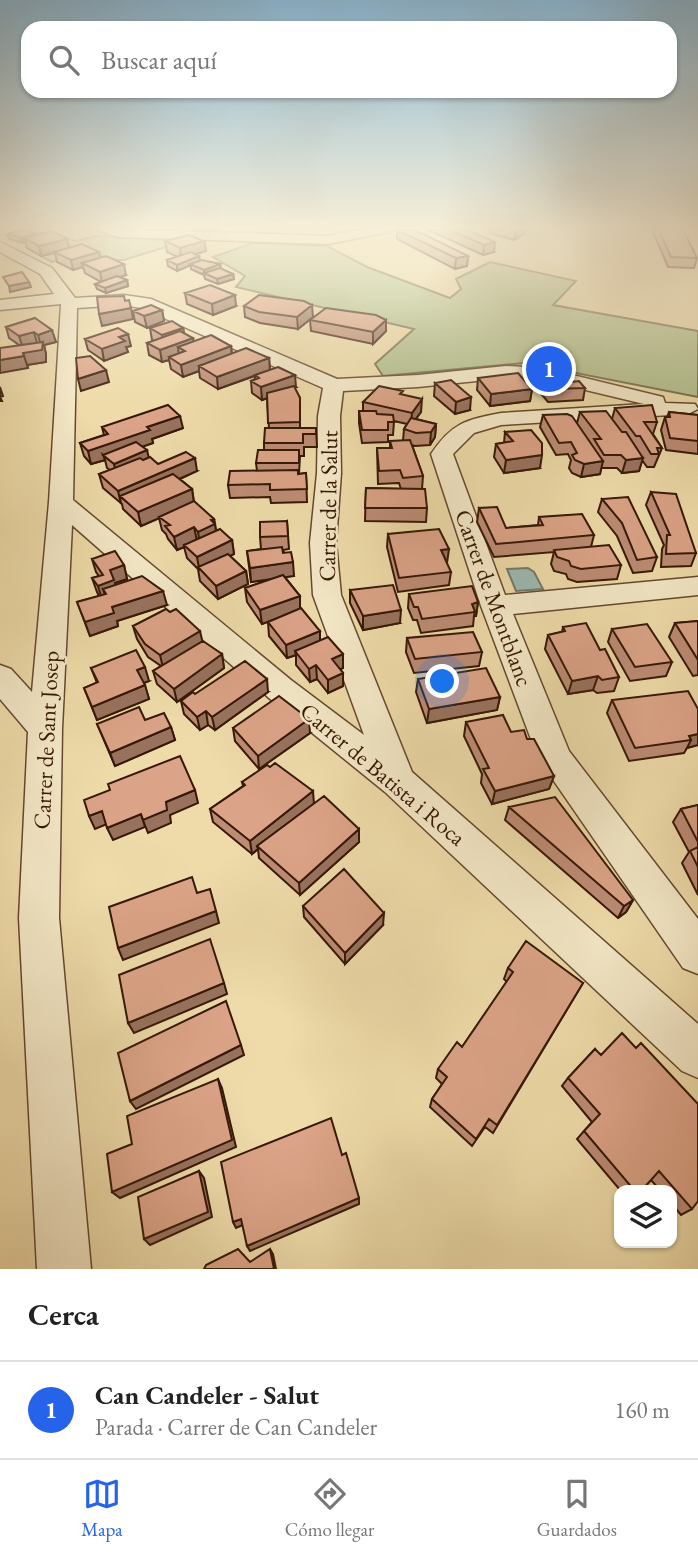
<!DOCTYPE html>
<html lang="es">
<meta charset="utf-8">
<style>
body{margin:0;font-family:"EB Garamond",serif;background:#f2f2f2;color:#222}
.controls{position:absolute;right:21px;bottom:21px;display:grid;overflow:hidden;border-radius:14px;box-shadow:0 2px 5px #0004}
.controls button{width:63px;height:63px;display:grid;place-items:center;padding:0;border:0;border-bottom:2px solid #e0e0e0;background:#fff;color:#222;font:35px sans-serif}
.you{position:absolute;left:443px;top:682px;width:24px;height:24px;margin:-18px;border:5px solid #fff;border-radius:50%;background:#1a73e8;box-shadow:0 0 0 10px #1a73e833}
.badge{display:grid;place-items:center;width:46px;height:46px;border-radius:50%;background:#2563eb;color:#fff;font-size:23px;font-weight:700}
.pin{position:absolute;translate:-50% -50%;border:4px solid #fff;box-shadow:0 2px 7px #0006}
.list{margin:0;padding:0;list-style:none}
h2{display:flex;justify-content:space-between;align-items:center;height:91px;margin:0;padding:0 28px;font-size:30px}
h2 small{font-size:23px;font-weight:400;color:#767676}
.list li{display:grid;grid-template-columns:46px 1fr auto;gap:21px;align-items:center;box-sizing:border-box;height:98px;padding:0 28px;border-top:2px solid #e0e0e0}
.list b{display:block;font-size:26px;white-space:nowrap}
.list p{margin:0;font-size:23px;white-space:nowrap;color:#767676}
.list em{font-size:23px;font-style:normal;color:#767676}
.icon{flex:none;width:38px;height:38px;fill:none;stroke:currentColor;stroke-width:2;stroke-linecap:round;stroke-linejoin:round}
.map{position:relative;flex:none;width:698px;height:1269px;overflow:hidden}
.search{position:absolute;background:#fff;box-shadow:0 2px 5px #0004;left:21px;right:21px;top:21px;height:77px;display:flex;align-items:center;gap:18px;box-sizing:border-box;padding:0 24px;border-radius:21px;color:#767676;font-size:26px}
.sheet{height:189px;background:#fff}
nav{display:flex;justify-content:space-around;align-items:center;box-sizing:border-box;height:98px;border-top:2px solid #e0e0e0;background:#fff;font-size:19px;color:#767676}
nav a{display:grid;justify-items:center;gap:4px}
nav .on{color:#2563eb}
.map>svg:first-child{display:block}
.green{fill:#b2c18e;stroke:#746c4a;stroke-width:2}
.water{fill:#9cb9b1;stroke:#73796c;stroke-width:2}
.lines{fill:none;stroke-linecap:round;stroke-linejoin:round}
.street-casing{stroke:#64492e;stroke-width:3}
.street{fill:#f4e8c7;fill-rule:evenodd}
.wall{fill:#bc8c74;stroke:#361805;stroke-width:2}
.shaded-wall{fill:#99725e;stroke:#361805;stroke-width:2}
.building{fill:#dba387;stroke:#361805;stroke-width:2}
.labels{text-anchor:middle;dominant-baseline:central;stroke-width:5;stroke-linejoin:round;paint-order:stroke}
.street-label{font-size:23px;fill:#361805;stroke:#f4e8c7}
</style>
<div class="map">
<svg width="698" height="1269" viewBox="0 0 698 1269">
<rect width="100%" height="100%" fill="#eedba9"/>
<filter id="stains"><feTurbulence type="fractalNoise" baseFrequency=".00286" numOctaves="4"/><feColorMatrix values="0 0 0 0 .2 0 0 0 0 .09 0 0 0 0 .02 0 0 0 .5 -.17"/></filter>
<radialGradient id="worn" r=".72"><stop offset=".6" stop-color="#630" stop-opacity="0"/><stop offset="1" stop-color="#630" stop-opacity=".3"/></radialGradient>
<path class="green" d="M55,235L76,241L96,236L185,241L124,260H110L91,251L52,262L41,256L68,249L55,241L26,247V245Z
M253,243L327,246L367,267L450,298L461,289L456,279L490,262L576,281L553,305L698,331V397L525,363L383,376L375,364L414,329L236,287L245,276L213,257Z"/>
<path class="water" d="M528,568L534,572L543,589L516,591L507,569Z"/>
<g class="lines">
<g class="street-casing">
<path id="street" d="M93,228L328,236L365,228H396L389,232L328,244L118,237Z
M0,242L52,268L75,298L124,295L151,299L337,379L418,375L506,366L544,368L663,397L665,403L695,404L698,409L688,414L501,425L474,433L453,454L505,595L698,577V595L513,614L569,751L698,919V974L683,968L538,758L481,606L431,454C452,423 465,420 501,413L644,404L544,380L506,378L418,387L343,391L340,416L341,473L336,543L341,595L412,772L698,1024V1078L682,1071L385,792L269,698L72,525L62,729L59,918L91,1269H37L19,918L28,732L0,699V665L11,669L32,692L49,502L61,304L0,310V300L54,294L40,274L0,252ZM124,305L141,308L323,388L318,416L317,473L310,543L313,595L364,735L291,680L73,500L77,308Z"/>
</g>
<use href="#street" class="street"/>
</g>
<path class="wall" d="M198,228H219L211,232Z
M424,228H463L494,252L483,255Z
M490,228H525V233L514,240L489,233Z
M654,228H682L697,258L694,268L668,267L653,232Z
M397,230L468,256L467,266L455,269L397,239Z
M7,234L67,239L69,248L100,258L126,275L119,277L127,280L128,286L106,293L97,289L95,284L101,282L85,273L83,267L73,270L57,262L55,253L41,256L27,248L26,242L23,243L9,239Z
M165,241H204L206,251L195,254L200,261L220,264L221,269L233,274L234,279L218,284L205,279L204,275L191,269V265L177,271L168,266L167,260L178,257L167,252Z
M185,293L236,306L213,315L187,304Z
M244,306L313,317L298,329L260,323L245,317Z
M162,310L164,321L147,328L135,322L133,311Z
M35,318L56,342L44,345L46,354V362L27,365L28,368L19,345L9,338L6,327Z
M310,320H386V331L373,344L311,331Z
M150,328H183L184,333L194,342L231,346L232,354L269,358L270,369L296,387H294L300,398V428H316L317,447H304V456H300L299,474L306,473L307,502L271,503L270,497L230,498L228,485L257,471L256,463L264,450V443L269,428L267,398L262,400L252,393L251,381L255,379V376L218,389L200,378L199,371L183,377L171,369L169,360L162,362L149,355L147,343L154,341L152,340Z
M85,339L131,346L126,347L128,352L104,361L88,350Z
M539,377L571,382L585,388L583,400L548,402L537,389Z
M478,378L532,389L530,401L490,406L477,390Z
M435,383L470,410L455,414L434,396Z
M403,395L421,412L416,419L436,424L435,437L430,445L415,446L412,445L423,476L422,489H417L427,508L426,522L365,521L366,488L401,489L399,483L378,484L377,448H390V441H403L404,429L407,424L394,421L393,435H388V442L362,443L359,423V411H363V402Z
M615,408L657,422L653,434L662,448L654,467H647L642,460L639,471L622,473L617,468H601L600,474L581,477L572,473L569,468L571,460L568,454L556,455L540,427L543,415L577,423L580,412L612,419Z
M669,412L698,415V454L666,450L661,430L665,417H667Z
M102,427L183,428L152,439L153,443L142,446L149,458L158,464L197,471L180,479L192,489L194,502L214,519L216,530L232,540L234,554L230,556L246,571L248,584L218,599L200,581L198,569L187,558L184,547L177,550L168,539L166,534L162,530L159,518L141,526L123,509L122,504L103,488L99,474L110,470L107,468L105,460L91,464L84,456L80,443L104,435Z
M505,432L540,468L504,473L494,457L496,444L504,443Z
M651,492L696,553L691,566L661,567L662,549L664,545L646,505Z
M602,499L657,557L652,571L633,573L617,536L598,512Z
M479,508L506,528L538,525L539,517L594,535L591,547L621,565L617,579L577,582L568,579L566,574L554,571L551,564L554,552L494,557L477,522Z
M287,521L289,549L283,550L294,576L285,577L300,596V608L320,640L343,654V668L340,669L343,673V686L328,693L317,679L310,682L296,665V655L287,658L269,636L268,622L275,619L262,624L247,602L245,588L271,579L251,582L247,551L261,549L260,537Z
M388,534L451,572L449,585L398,592L387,547Z
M92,559L124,565L127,579L115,583L116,585L167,605L117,621L118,626L90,636L77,602L99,596L97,592L92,578L99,576L96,572Z
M350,590L400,623L363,630L350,603Z
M409,594L478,602L476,616H474L473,626L421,633L417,620H413L408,608Z
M698,621V675L693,676L669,637L675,623Z
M133,626L202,642L222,654L224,668L177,702L157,684L153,671L161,666L148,657L137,639Z
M563,627L600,650L619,677L614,691L597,693L593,690L568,694L545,649L548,635L562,632Z
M612,629L672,662L666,676L630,681L608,642Z
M407,638L482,652L479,666L414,673L406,652Z
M91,668L149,681L144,683L149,699L97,720L84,688L97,683Z
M418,679L500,697L497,710L427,723L416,692Z
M268,692L215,730L208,725L200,730L184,714L181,701L195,694Z
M612,700L698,709V745L687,748L684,753L629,761L607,713Z
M145,720L171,727L175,740L115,766L97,724Z
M466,722L511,732L554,776L549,789L492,804L481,783L482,774L464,736Z
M233,728L310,733L259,769L235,741Z
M242,782L313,791V804L359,842L300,895L259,858L258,849L252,854L213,822L210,809L243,786Z
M698,805V895L682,863L689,852L673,822L681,809Z
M509,807L633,900L626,912L618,918L505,820Z
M303,906L383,925L345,964L304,917Z
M508,968L583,983L493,1133L485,1127L472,1146L430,1107L432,1099L442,1084L436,1078L438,1069L462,1047L507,982L504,979Z
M595,1049L692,1209L681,1215L672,1204V1190H660L651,1180L642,1190H620L577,1139L592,1122L562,1086L568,1078Z"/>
<path class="shaded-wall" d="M518,228H525V233L514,240L516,230Z
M36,233L37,238H24L26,242L23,243L22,238Z
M67,239L69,249L41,256L39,246Z
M204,241L206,251L181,258L180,248Z
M495,242L494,252L483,255L484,245Z
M99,252L101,262L82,263L83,267L73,270L71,260Z
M199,256L200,261L177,271V265Z
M468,256L467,266L455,269L456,258Z
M124,264L126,275L102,283L100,272Z
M220,264L221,270L204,274V270Z
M233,274L234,279L218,284L217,279Z
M127,280L128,286L106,293L105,288Z
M29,282L31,287L10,292L9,286Z
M235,295L236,306L213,315L212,304Z
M312,305L313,317L298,329L297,317Z
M131,308L133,319L102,326L99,314Z
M162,310L164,321L147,328L144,316Z
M386,320V331L373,344V332Z
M183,328L185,339L164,347L162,335Z
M52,330L56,342L44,345L46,354V362L27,365L23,353L41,346L38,335Z
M34,332L37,343L23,348L19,336Z
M128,334L131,346L126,347L128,352L104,361L102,349L119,337Z
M193,338L195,350L185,351L178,347L179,356L169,357V360L162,362L160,350Z
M231,346L232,358L199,366V371L183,377L181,365Z
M24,356L28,368L0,373V360Z
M269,358L270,370L218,389L217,377Z
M106,370L109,382L81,391L78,379Z
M295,375L296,387L262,400L261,387Z
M0,387L3,396L0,397L2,401H0Z
M532,389L530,401L490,406L491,394Z
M471,397L470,410L455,414L456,402Z
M422,399L421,412L411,425L412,413Z
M180,416L183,428L152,439L153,443L108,459L103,455L105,460L91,464L88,451L147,427Z
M436,424L435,437L430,445L431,432Z
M147,450L150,463L117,477L114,464Z
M542,455L540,468L504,473L506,460Z
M195,458L197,471L127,502L120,496L121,504L118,491Z
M643,458L639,471L622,473L626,460Z
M603,461L600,474L581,477L584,464Z
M192,489L194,503L141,526L138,512Z
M214,519L217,537L200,546L198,532L211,520Z
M194,527L197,541L184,545V547L177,550L174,537Z
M232,540L234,554L200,570L199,568L197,557Z
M449,549L447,563L441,550Z
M293,562L294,576L251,582L250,568Z
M124,565L127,579L115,583L118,593L103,589L106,598L102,600L98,586L110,570Z
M246,571L248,584L218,599L216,586Z
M163,591L167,605L117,621L118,626L90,636L85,622L112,607Z
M300,596V610L262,624L260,610Z
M478,602L476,616H474L475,612L472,604Z
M401,610L400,623L363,630V616Z
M200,631L203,644L163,668L160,655Z
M320,631V644L295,651L296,655L287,658L286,645Z
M222,654L224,668L177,702L174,689Z
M343,654V668L332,673V659Z
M316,665L317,679L310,682L309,669Z
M145,667L149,681L141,684L137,670Z
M343,673V686L328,693V680Z
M598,676L593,690L568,694L572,681Z
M267,679L268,692L215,730L212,717Z
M145,685L149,699L97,720L92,707Z
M500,697L497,710L427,723L429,709Z
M206,711L208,725L200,730L197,717Z
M309,719L310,733L259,769L258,756Z
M171,727L175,740L115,766L110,753Z
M698,734V745L687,748L691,740L689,736Z
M554,776L549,789L492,804L495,791Z
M195,790L198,803L170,815L171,823L148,833L143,820L166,802Z
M313,791L314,804L257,846L258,849L252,854L250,841Z
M102,811L107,824L95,829L89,816Z
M141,814L145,827L113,840L107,828Z
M359,829V842L300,895L299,883Z
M633,900L626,912L618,918L624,906Z
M216,911L219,923L123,960L118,948Z
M384,913L383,925L345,964V953Z
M224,983L227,994L134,1033L128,1023Z
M241,1045L244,1055L136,1109L130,1101Z
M218,1079L222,1088L236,1147L120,1198L112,1192Z
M199,1171L204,1178L212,1217L150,1245L144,1239Z
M359,1198V1204L250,1251L247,1246Z
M241,1219L245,1224L236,1228L233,1222Z
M270,1249L273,1254L276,1269H274Z"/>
<path class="building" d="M402,228H411L468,256L456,258L397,230Z
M446,228H463L495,242L484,245Z
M658,228H682L697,258L671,257Z
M21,229L36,233L22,238L7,234Z
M52,231L67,239L39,246L24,238Z
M189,235L204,241L180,248L165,241Z
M82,244L99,252L71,260L54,252Z
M191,252L199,256L177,265L167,260Z
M106,256L124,264L100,272L82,263Z
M202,260L220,264L204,270L190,264Z
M220,268L233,274L217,279L204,273Z
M22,272L29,282L9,286L3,277Z
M117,276L127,280L105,288L95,284Z
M210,285L235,295L212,304L185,293Z
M259,295L304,301L312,305L297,317L259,312L244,306Z
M124,296L125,301L129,300L131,308L99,314L97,297Z
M151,305L162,310L144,316L133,311Z
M326,308L376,315L386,320L373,332L310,320Z
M35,318L52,330L38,335L34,332L19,336L6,327Z
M172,321L183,328L162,335L150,328Z
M118,328L128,334L119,337L125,341L102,349L85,339Z
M180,331L193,338L160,350L147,343Z
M211,335L231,346L181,365L169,357L185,351L178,347Z
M43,342L42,350L23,353L24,356L0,360V348Z
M246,348L269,358L217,377L199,366Z
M90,356L106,370L78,379L76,358Z
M278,367L295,375L261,387L251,381L259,378L255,375Z
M518,373L532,389L491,394L478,378Z
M556,375L571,382L579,381L585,388L550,389L539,377Z
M451,380L471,397L456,402L435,383Z
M294,386L300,398V422L268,423L267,393Z
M379,386L403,391L400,394L422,399L412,413L363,402Z
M168,405L180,416L147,427L150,430L88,451L80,443L108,434L102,427Z
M652,405L657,422H644L662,448H657L659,454H651L640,436H636L615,408Z
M359,411H376L377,414L393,415L394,422H388V430H362Z
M606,411L622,432H626L643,458L626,460L621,455H604L594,439H601L580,412Z
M669,412L698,415V441L670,438L665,417H670Z
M567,414L572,416L603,461L584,464L575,460L572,455L577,453L571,442L559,443L543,415Z
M411,418L436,424L431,432L416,433L404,429Z
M265,428H316V434H303V443H264Z
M531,430L542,443V455L506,460L496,444L513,441L505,432Z
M410,440L423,476L403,478L400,470L379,471L377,448H392L390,441Z
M136,442L147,450L114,464L103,455Z
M258,450H299V463H256Z
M186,452L195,458L118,491L99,474L140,458L143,460L150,457L158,464Z
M298,470V474L306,473L307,489L270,490V484L228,485L230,471Z
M173,474L192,489L138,512L120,496Z
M366,488L425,489L427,508H365Z
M651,492L676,494L696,553L666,554L667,535H670Z
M628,497L657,557L637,560L622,523L602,499Z
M194,501L214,519L211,520L215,524L198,532L194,527L174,537L165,526L170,525L159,517Z
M497,507L506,528L543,525L539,517L582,514L594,535L496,544L479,508Z
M287,521L288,536L260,537V522Z
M220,529L232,540L197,557L184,545Z
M439,529L449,549L441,550L451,572L399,578L388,534Z
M609,545L621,565L581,569L571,566L569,561L557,557L554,550Z
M282,547L283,553L291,552L293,562L250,568L247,551Z
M115,551L124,565L110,570L114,580L98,586L92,578L103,575L92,559Z
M228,554L246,571L216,586L198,567Z
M283,575L300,596L260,610L245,588Z
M142,576L163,591L112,607L114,613L85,622L77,602L106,594L103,589Z
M393,585L401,610L363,616L350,590Z
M472,586L478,602L472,604L475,612L422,619L418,607H414L409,594Z
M301,608L320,631L286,645L268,622Z
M166,609L170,612L176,609L200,631L160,655L145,644L133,626Z
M698,621V660L675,623Z
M586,623L600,650L605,649L619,677L602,680L598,676L572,681L548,635L565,631L563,627Z
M647,624L672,662L635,667L612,629Z
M473,632L482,652L415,659L407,638Z
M328,637L343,654L332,659L343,673L328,680L316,665L309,669L295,651Z
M203,641L222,654L174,689L153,671Z
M136,650L145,667L137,670L145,685L92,707L84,688L98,682L91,668Z
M245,661L267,679L212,717L206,711L197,717L181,701L193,692L195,694Z
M486,668L500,697L429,709L418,679Z
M688,691L698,709V734L689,736L691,740L635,748L612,700Z
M279,696L309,719L258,756L233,728Z
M139,707L145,720L164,713L171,727L110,753L97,724Z
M503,715L511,732L524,730L527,739H534L554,776L495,791L483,769L489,768L466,722Z
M180,756L195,790L166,802L167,810L143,820L141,814L107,828L102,811L89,816L84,800L110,790L108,784Z
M275,763L313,791L250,841L210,809L245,785L242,782L267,765L270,767Z
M324,796L359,829L299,883L257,846Z
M555,797L633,900L624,906L509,807Z
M698,805V842L681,809Z
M698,847V867L690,851Z
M344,869L384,913L345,953L303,906Z
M192,877L197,893L210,889L216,911L118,948L109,907Z
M210,939L224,983L128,1023L119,975Z
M526,941L583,983L497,1125L489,1119L476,1139L432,1099L447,1077L438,1069L457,1042L462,1047L513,972L508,968Z
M226,1001L241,1045L130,1101L118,1053Z
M622,1033L636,1048L641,1043L698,1104V1201L692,1209L659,1171L642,1190H634L584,1131L600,1114L568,1078L595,1049L601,1055Z
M218,1079L232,1140L112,1192L107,1154L132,1144L127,1116Z
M331,1118L342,1155L346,1153L359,1198L247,1246L241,1219L233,1222L221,1162Z
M199,1171L208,1212L144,1239L138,1197Z
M238,1249L250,1262L270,1249L274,1269H204L206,1265Z"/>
<linearGradient id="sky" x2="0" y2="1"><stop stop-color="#89b6d2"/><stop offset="0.56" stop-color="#f7efd8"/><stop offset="1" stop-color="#f7efd8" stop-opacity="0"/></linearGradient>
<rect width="698" height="406" fill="url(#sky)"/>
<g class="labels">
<g class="street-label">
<text transform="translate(328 506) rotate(-89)">Carrer de la Salut</text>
<text transform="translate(494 598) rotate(70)">Carrer de Montblanc</text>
<text transform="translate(46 740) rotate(-87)">Carrer de Sant Josep</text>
<text transform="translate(383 774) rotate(40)">Carrer de Batista i Roca</text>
</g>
</g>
<rect width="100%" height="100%" filter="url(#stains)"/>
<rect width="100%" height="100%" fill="url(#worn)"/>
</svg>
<div class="controls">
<button><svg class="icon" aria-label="layers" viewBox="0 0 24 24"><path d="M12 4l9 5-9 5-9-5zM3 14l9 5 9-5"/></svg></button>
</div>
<div class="you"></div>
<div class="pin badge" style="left:549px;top:369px">1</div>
<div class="search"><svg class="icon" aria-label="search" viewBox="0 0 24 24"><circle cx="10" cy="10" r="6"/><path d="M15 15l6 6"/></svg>Buscar aquí</div>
</div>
<section class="sheet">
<h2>Cerca<small></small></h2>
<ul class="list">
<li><span class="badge">1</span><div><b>Can Candeler - Salut</b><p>Parada · Carrer de Can Candeler</p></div><em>160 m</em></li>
</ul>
</section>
<nav>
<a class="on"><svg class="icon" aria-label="map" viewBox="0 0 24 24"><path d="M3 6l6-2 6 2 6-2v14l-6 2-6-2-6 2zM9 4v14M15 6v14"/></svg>Mapa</a>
<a><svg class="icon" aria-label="directions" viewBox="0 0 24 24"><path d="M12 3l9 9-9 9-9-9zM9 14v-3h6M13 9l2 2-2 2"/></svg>Cómo llegar</a>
<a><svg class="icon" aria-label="saved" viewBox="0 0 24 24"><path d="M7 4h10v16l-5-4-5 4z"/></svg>Guardados</a>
</nav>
